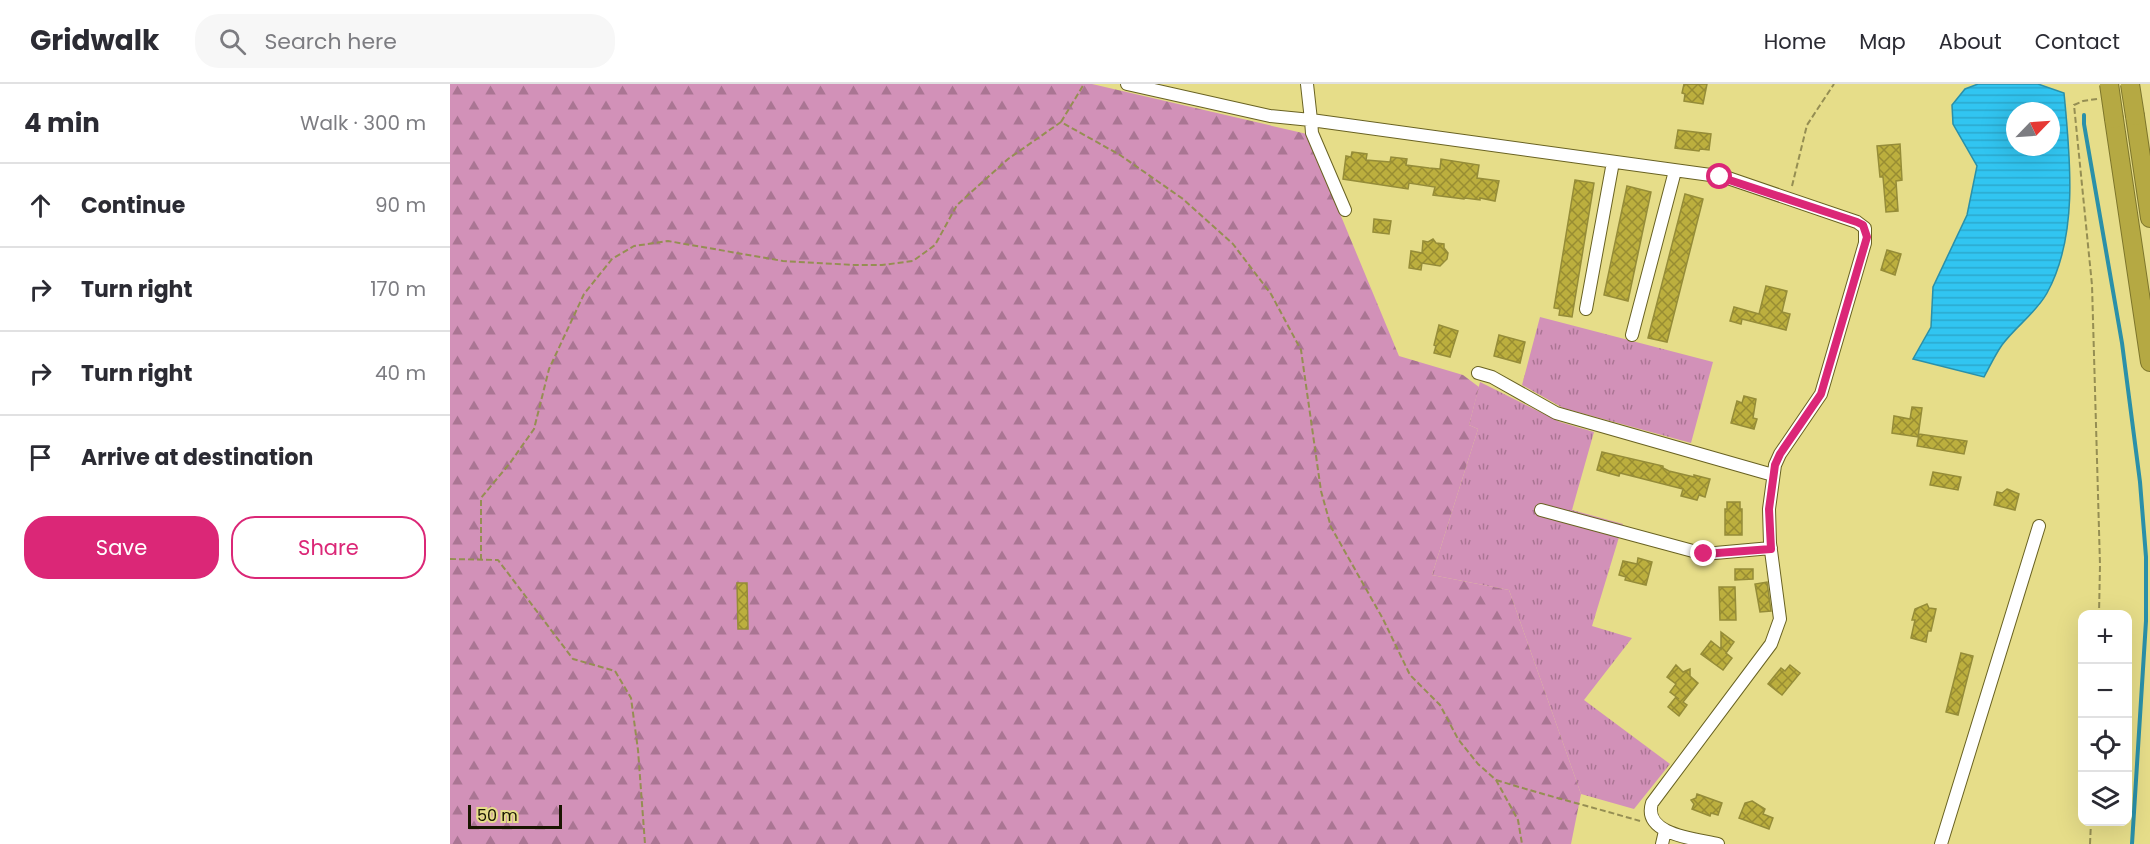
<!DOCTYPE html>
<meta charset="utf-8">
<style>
body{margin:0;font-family:Poppins,sans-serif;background:#f7f7f7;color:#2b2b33}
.controls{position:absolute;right:18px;bottom:18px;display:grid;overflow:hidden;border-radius:12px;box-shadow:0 6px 24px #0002}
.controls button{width:54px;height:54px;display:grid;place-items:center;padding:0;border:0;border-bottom:2px solid #e1e1e2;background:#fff;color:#2b2b33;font:30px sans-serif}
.compass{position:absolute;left:1556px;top:18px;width:54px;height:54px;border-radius:50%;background:#fff;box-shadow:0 6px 24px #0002;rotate:65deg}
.scale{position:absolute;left:18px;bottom:15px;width:94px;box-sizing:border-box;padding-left:6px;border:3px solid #191600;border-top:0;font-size:16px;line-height:21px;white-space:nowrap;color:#191600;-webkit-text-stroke:4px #e6dd89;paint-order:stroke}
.stop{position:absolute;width:18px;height:18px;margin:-14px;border:4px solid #db2777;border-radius:50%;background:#fff}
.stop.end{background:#db2777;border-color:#fff;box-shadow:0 2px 6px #0008}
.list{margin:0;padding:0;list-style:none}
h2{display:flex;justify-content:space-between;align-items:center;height:78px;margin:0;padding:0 24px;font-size:26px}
h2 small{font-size:20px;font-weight:400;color:#7c7c81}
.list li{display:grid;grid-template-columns:39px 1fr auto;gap:18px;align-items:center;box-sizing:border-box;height:84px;padding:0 24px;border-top:2px solid #e1e1e2}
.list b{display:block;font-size:22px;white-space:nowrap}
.list em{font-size:20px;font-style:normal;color:#7c7c81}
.actions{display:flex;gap:12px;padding:18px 24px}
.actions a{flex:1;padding:14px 0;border:2px solid #db2777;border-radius:24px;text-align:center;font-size:21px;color:#db2777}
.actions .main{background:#db2777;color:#fff}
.icon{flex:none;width:33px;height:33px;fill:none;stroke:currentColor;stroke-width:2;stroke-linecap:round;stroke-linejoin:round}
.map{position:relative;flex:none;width:1700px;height:760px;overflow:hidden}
header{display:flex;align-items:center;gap:36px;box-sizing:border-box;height:84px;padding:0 30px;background:#fff;border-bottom:2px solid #e1e1e2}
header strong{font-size:28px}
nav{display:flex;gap:33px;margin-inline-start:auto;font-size:21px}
.search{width:420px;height:54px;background:#f7f7f7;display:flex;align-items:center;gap:15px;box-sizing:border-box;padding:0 21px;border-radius:24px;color:#7c7c81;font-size:22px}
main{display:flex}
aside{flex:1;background:#fff}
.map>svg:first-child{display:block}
.grass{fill:url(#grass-tufts)}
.forest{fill:url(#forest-firs)}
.water{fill:url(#water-rules);stroke:#2a90a9;stroke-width:1.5;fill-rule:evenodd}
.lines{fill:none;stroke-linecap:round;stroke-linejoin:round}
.stream{stroke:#2a90a9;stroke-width:4}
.building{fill:url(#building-cross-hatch);stroke:#958c38;stroke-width:1.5}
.minor-casing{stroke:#696222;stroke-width:14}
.highway-casing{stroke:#7e762c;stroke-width:20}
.path{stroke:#958e53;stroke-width:2;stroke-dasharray:6 3;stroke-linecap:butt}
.minor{stroke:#fff;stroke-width:12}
.highway{stroke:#b5a943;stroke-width:18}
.highway-bridge-casing{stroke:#7e762c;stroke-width:20;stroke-linecap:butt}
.highway-bridge{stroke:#b5a943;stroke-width:18}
.route{stroke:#db2777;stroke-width:8}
</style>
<header>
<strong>Gridwalk</strong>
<div class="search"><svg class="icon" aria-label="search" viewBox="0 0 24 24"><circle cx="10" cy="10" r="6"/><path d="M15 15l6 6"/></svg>Search here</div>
<nav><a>Home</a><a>Map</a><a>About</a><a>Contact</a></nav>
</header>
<main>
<aside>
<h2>4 min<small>Walk · 300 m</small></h2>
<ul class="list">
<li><svg class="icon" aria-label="ahead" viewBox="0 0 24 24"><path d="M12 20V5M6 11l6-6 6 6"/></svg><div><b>Continue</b></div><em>90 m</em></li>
<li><svg class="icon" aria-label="right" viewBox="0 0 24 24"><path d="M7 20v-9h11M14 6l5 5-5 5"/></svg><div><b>Turn right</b></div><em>170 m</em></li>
<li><svg class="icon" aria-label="right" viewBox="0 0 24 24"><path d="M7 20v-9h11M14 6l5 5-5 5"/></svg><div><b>Turn right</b></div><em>40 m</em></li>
<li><svg class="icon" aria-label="arrive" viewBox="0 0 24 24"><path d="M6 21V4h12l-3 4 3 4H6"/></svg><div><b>Arrive at destination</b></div></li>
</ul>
<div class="actions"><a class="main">Save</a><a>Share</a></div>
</aside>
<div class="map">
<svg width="1700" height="760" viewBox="0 0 1700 760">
<defs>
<pattern id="grass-tufts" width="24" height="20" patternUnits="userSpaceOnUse" patternTransform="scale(1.5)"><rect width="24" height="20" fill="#d291b8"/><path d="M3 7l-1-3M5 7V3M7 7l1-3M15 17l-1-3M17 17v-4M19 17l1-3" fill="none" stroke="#aa7593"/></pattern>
<pattern id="forest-firs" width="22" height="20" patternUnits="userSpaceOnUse" patternTransform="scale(1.5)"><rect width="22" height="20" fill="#d291b8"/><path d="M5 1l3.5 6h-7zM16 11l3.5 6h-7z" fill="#aa7593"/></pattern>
<pattern id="water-rules" width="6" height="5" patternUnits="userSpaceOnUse" patternTransform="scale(1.5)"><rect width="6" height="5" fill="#31c5f1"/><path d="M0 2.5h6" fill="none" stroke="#2ba8cd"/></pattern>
<pattern id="building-cross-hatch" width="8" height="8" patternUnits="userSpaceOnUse" patternTransform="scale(1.5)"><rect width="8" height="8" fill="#bcaf3e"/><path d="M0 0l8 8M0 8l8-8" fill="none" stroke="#988d32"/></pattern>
</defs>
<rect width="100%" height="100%" fill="#e6dd89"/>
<path class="grass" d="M1090,233L1263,278L1241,359L1113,324L1072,301Z
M1030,298L1110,338L1144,348L1122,426L1173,440L1142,542L1182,554L1134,616L1220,680L1184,725L1131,710L1059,506L982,491L1028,345L1019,341Z"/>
<path class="forest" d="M0,0H642L857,50L949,272L1013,291L1029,303L1019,341L1028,345L982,491L1059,506L1131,710L1121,760H0Z"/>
<path class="water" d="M1528,0H1588L1614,9C1620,72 1629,151 1597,209C1586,229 1566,242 1552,261C1545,271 1540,282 1534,293L1463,275L1481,243L1483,203L1517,131L1527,82L1503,40L1502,21L1515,5ZM1565,27H1601V63H1565Z"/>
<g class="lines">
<path class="stream" d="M1634,31V40L1672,259L1690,398L1696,473V537L1682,760"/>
</g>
<path class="building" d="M1234,0H1257L1253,20L1234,17L1235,10L1232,9Z
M1228,46L1261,50L1259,66L1250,65L1249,67L1225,64Z
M1450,60L1452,96L1446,97L1448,127L1436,128L1433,93H1430L1427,62Z
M902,68L917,70L916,76L940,78L941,73L957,75L956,81L979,84L990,85L991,75L1029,81L1027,94L1049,97L1045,117L1030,114V116L1015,114L1014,115L983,111L985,103L959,99L958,105L893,95L896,72L901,73Z
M1125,96L1144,99L1122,233L1109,231L1110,225L1104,224Z
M1177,102L1201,108L1178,217L1154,211Z
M1235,110L1253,115L1217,258L1198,254Z
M924,135L941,137L939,150L923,148Z
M983,155L986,159L994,160V164L998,169L997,175L990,182L972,179L971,186L959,184L961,167L972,169L973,157L978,158Z
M1437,166L1451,170L1445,191L1431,186Z
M1316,202L1337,207L1332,228L1340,230L1336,246L1292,235L1291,240L1280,237L1284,223L1309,230Z
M989,241L1008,247L1000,273L984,269L986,262L984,261Z
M1049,251L1075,258L1070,279L1044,272Z
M1294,312L1306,315L1303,334L1307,335L1304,345L1281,339L1287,317L1292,319Z
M1462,323L1472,324L1468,353L1442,349L1444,332L1460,335Z
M1469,350L1517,357L1514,370L1467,362Z
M1152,368L1213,382V384L1219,387L1244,393V391L1260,395L1255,413L1249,411L1247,416L1231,412L1233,405L1170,389L1169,392L1147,386Z
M1483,388L1511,393L1508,406L1480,401Z
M1557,405L1569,410L1565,426L1544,421L1547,408L1552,409Z
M1277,418H1290V425H1292V451H1275V425H1277Z
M1188,474L1202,478L1196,501L1175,496L1176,493L1169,491L1173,477L1187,480Z
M1285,485H1303V495L1285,496Z
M1317,498L1321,527L1310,528L1305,500Z
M287,499H297L298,545H288Z
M1269,503H1285L1286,536H1270Z
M1477,520L1479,524L1486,525L1481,547H1478L1476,558L1461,554L1465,536H1462L1465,525Z
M1271,548L1284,558L1276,569L1282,574L1273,586L1251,570L1261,557L1271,565Z
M1511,569L1523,572L1508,631L1496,628Z
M1226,581L1233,588L1240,585V592L1248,599L1233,618L1237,621L1229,632L1218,623L1226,613L1229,615L1220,608L1226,600L1217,593Z
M1340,581L1350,589L1332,611L1318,600L1331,584L1335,587Z
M1247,710L1272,719L1268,731L1261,729L1260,732L1242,725L1244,720L1241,716L1246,714Z
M1302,717L1315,725L1313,730L1323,734L1319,745L1289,734L1295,719Z"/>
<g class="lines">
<g class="minor-casing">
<path id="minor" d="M677,0L820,32L861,36L857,0
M895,126L862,49L861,36L1275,93L1407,138L1415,144V159L1371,310L1330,370L1325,381L1319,425L1320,459L1330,535L1321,560L1202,719C1192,751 1247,755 1268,760
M1136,225L1163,78
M1182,251L1225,87
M1028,289L1042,293L1106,329L1323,391
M1091,426L1254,470L1321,464
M1212,760L1215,747
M1491,760L1589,442"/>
</g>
<g class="highway-casing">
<path id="highway" d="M1685,32L1700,134
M1664,35L1700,278"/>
</g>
<path class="path" d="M1647,15L1633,17L1624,21L1642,201L1650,481L1649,530
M611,38L634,0
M1342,102L1357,41L1384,0
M0,475L48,476L123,575L165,587L181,614L188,666L195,760
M31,476V414L60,379L84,345L99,285L134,210L162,175L184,162L218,157L333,177L405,181H432L463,177L485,161L507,121L558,75L611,38L670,71L733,115L783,160L821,210L851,266L871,407L881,443L933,535L960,591L990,621L1008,655L1028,680L1046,696L1068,736L1072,760
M1046,696C1094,711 1142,723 1190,737
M1640,760L1641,738"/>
<use href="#minor" class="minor"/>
<use href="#highway" class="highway"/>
<g class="highway-bridge-casing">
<path id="highway-bridge" d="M1659,0L1664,35
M1680,0L1685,32"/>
</g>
<use href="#highway-bridge" class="highway-bridge"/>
</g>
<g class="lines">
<path class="route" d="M1254,470L1321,465L1319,425L1325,381L1330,370L1371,310L1417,153L1413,141L1407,138L1270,93"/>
</g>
</svg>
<div class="controls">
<button>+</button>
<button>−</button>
<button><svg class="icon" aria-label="locate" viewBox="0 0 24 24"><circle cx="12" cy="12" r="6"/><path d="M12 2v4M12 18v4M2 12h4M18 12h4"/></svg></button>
<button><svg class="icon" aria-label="layers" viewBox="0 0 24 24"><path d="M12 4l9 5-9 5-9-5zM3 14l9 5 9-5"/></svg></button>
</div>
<svg class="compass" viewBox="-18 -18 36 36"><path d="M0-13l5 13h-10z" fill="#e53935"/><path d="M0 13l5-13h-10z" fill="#7c7c81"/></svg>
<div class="scale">50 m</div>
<div class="stop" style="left:1270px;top:93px"></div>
<div class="stop end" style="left:1254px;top:470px"></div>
</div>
</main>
